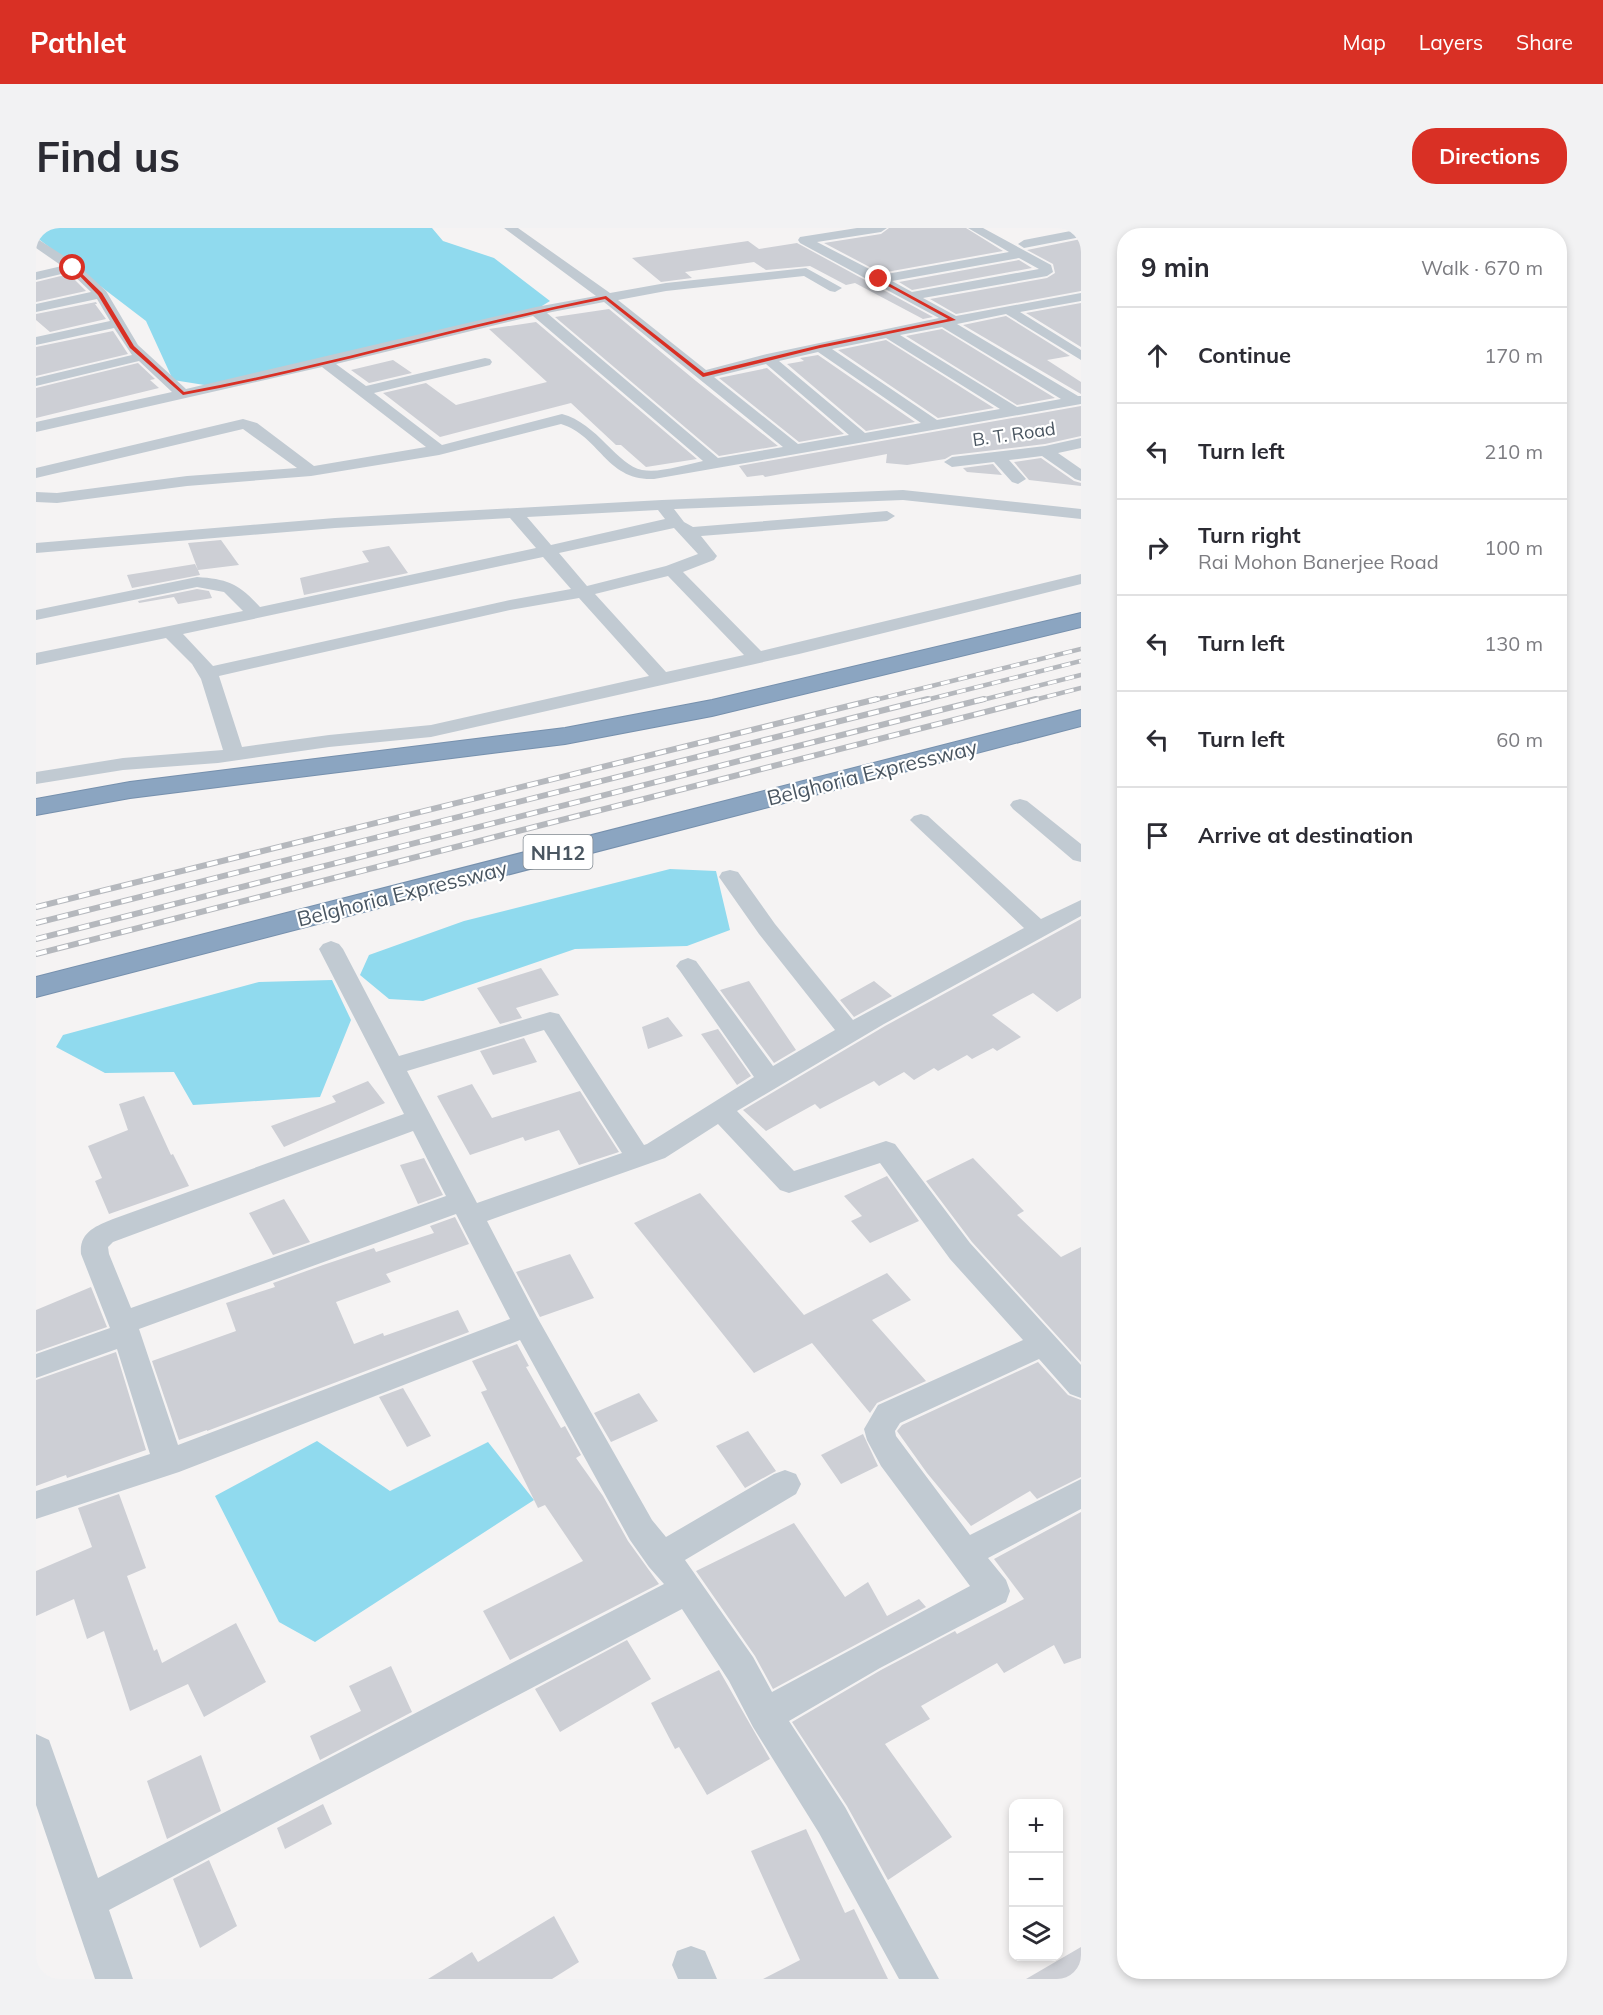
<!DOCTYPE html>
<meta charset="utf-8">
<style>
body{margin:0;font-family:Mulish,sans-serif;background:#f2f2f3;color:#2b2b33}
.controls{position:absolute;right:18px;bottom:18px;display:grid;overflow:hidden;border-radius:12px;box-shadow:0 3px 9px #0003}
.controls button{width:54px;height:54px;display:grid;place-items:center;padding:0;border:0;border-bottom:2px solid #e1e1e2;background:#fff;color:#2b2b33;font:30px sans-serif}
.stop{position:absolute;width:18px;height:18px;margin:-14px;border:4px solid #d93025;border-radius:50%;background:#fff}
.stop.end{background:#d93025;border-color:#fff;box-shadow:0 2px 6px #0008}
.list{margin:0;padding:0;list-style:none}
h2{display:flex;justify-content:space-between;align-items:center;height:78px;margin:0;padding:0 24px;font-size:26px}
h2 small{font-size:20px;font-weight:400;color:#7c7c81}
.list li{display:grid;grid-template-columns:39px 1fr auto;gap:18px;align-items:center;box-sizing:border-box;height:96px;padding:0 24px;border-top:2px solid #e1e1e2}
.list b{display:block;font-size:22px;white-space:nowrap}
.list p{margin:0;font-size:20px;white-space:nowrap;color:#7c7c81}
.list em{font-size:20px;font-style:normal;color:#7c7c81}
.icon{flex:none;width:33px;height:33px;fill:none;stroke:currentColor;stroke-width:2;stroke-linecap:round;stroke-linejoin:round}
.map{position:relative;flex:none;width:1045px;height:1751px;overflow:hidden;border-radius:24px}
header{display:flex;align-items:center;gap:36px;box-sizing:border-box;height:84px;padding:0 30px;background:#d93025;color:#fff}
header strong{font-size:28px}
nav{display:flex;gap:33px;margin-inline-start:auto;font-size:21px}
.intro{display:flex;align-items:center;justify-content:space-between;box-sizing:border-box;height:144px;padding:0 36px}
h1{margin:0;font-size:42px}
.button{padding:15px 27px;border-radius:24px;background:#d93025;color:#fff;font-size:21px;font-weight:700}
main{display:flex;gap:36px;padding:0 36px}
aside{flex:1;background:#fff;border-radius:24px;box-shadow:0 3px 9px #0003}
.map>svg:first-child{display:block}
.water{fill:#90daee}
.building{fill:#cdcfd5}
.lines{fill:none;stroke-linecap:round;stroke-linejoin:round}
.highway-casing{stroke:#7690ad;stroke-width:2}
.minor{fill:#c1cad2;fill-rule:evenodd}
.highway{fill:#8ba5c1;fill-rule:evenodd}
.rail-far1-casing{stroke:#b5b8bd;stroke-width:4.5}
.rail-casing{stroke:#b5b8bd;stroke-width:6}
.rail-far1{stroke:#fff;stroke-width:3;stroke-dasharray:9;stroke-linecap:butt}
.rail{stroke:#fff;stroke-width:4;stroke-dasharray:11;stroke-linecap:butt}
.route{fill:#d93025}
.labels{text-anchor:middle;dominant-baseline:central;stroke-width:4.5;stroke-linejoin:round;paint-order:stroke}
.far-street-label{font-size:18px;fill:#4a5661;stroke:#fff}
.shield{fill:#fff;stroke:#808990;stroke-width:1.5}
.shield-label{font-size:20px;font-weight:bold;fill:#4a5661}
.street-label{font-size:21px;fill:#4a5661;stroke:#fff}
</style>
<header>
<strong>Pathlet</strong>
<nav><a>Map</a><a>Layers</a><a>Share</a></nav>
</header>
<div class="intro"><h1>Find us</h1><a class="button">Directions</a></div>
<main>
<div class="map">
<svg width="1045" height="1751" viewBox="0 0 1045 1751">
<rect width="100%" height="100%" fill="#f5f3f3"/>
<path class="water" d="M0,0H396L407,13L458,30L514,73L493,86L181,159L137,152L110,93L0,9Z
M634,641L680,643L694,702L651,718L539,721L387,773L353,771L324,747L333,727L428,693Z
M296,752L315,792L284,869L157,877L138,844L69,845L20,819L27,807L223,754Z
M281,1213L354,1263L452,1214L498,1272L279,1414L243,1394L179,1268Z"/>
<path class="building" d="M853,0H930L967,23L845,45L788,15L845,6Z
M1045,11V63L920,86L894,71L1011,50L1019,45L1017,36L991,22Z
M712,13L723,21L761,15L897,89L887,91L819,55L810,57L774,38L730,42L718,34L649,44L656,50L625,54L596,30Z
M983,32L996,40L876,62L863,54Z
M33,46L50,63L0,74V54Z
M60,74L61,76H59L70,91L14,104L0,92V86Z
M1045,75V119L990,85Z
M573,81L660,153L742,218L683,228L519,89Z
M970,88L1034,128L1011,132L1045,154V166L927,97Z
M500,94L661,231L610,239L585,217H580L535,175L404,209L347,165L390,155L420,177L511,154L453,101Z
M906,101L1019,170L981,177L870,108Z
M77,103L92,126L0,148V119Z
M850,112L958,180L902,190L802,122Z
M782,127L879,194L830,203L751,136L768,133L764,130Z
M357,132L376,145L333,155L315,142Z
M102,135L119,151L114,152L123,160L0,190V160Z
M731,140L808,206L763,214L683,150Z
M1045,178V208L1009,216L916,227L909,231L871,237L850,235L851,226L729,249L727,247L711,249L703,238Z
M1005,230L1038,253L1045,255V258L993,252L978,234Z
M957,236L966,247L931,244L927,240Z
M185,312L203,337L162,342L164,347L96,360L91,347L159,336L162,342L152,315Z
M353,318L372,345L268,367L264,350L333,334L326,323Z
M161,361L173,363L176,370L142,376L138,369L103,375L102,373Z
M1045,691V770L1021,784L997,765L956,787L985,809L961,823L957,820L936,831L931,827L902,843L898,840L878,852L868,844L843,858L838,853L784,881L779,876L730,903L707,882L849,798Z
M505,740L523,767L480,780L486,790L464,796L441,760Z
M713,753L760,822L738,835L684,762Z
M838,753L856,768L818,789L804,772Z
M632,789L647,808L612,821L606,799Z
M682,801L715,848L701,857L665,806Z
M488,810L501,834L457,847L444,823Z
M332,853L349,875L248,919L235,898L300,874L296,868Z
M436,856L456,890L544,863L583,924L543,937L523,902L489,913L487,909L434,927L401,868Z
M108,868L135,927L137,926L153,958L73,986L59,953L66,950L52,918L92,902L83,876Z
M388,930L407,967L382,976L364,937Z
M937,930L988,983L981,987L1025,1029L1045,1019V1134L936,1014L890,953Z
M851,948L883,993L834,1015L815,993L826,988L808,968Z
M664,965L768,1087L851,1045L875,1072L836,1092L890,1153L841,1175L834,1185L776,1115L718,1145L598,995Z
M248,971L274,1014L237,1027L213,985Z
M419,989L433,1016L350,1046L355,1054L300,1074L318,1116L347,1105L348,1108L422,1082L433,1104L171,1203V1202L143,1212L116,1133L200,1103L190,1075L239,1059L237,1055L287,1037L338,1020L340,1024L398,1005L394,998Z
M534,1026L558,1070L504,1089L480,1044Z
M55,1059L71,1099L0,1124V1082Z
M481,1116L493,1138L490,1139L525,1200L529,1198L545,1227L540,1230L567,1268L592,1313L623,1356L474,1432L447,1383L547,1333L509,1277L502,1280L445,1164L451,1162L436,1133Z
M80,1124L110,1222L31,1250L30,1247L0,1258V1152Z
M1002,1134L1032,1167L1045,1172V1249L1001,1271L994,1263L935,1298L891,1245L861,1203L866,1197Z
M367,1160L395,1208L371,1219L343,1169Z
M603,1165L622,1193L575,1214L558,1185Z
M712,1203L740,1243L709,1260L680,1218Z
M827,1206L842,1238L805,1256L785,1227Z
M83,1266L110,1340L91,1348L118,1423L121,1421L126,1435L200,1395L230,1454L168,1489L152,1456L94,1483L68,1403L51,1411L38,1371L0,1388V1343L56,1319L42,1280Z
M1045,1284V1430L1028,1436L1018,1417L968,1445L961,1435L885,1478L894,1491L849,1516L916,1609L852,1652L811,1578L756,1494L845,1442L919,1403L921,1406L988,1371L958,1331Z
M758,1295L809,1369L832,1354L851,1388L883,1371L890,1379L737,1461L719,1428L660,1343Z
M591,1412L615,1451L524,1504L499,1461Z
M355,1438L376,1484L284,1532L274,1508L325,1483L313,1458Z
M683,1442L734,1531L671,1567L643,1519L639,1521L615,1475Z
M165,1527L185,1583L131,1611L111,1553Z
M287,1576L296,1596L249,1621L241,1600Z
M770,1601L809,1685L818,1681L852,1751H727L764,1732L715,1623Z
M173,1632L201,1698L164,1720L137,1651Z
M518,1688L543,1734L516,1751H392L436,1724L442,1734Z
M1045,1719V1751H990Z"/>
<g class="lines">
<g class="highway-casing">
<path id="highway" d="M1045,385V399L676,488L529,516L94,570L0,587V571L94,554L529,500L676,472Z
M1045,482V498L0,769V749Z"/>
</g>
<path class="minor" d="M468,0H482L574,65L630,55L770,40L806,60L799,64L794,63L768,48L630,63L582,72L670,142L731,126L903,90L764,15L762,12L764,9L821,0H851L845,4L781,14L845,47L973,24L932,0H947L1015,37L1017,44L1011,48L887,70L920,88L1045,65V73L984,84L1045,122V132L970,86L921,96L1042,168H1045V176L618,251C570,253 564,208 525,196L403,227L275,248L151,258L21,275L0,274V264L21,265L151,248L261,240L207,201L0,250V240L207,191L221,195L278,238L390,219L286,139L0,204V194L136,164L103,133L0,158V150L96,127L78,100L0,117V109L74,93L61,71L0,84V76L55,64L34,44L0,52V44L26,38L0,20V10L42,37L70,63L102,117L150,161L500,79L560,68ZM983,30L1003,41L876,64L856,53ZM568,74L747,219L682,230L511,85ZM497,88L667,233C648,237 625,245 606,242C582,238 561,195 526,186L406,217L338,165L454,137L456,134L454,131L449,130L330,158L300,136ZM906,99L1025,171L981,179L864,107ZM850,110L964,181L901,192L796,121ZM782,124L885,195L829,205L743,133ZM730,136L813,207L762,216L678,149Z
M1045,1V9L988,20L982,16L988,12Z
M1045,210V220L1022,225L1045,241V253L1039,251L1006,228L973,232L990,251L982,256L976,254L958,234L916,239L908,234L916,229L1009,218Z
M867,262L1045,281V291L867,272L638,281L648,294L657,299L851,283L859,288L851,293L665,308L681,328L678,332L647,344L725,423L1045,346V356L763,426L395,509L293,519L182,535L87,542L0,556V544L87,530L187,522L165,451L156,436L130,410L0,437V425L207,383L188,364L161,359L0,392V382L161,349C192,351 203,356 224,379L500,320L474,290L299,300L0,325V315L299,290L626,272ZM622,282L629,291L515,317L491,289ZM638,300L662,326L630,338L551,358L523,325ZM507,329L535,361L474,372L177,438L147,406ZM632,348L708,427L630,444L559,366ZM543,370L613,448L395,497L293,507L206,519L183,448L474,382Z
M984,571L991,573L1045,616V634L1037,632L977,581L974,577L977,573Z
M885,586L892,588L1005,691L1045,672V688L848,796L701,883L758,943L850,913L859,916L934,1015L1045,1137V1170L1034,1166L1003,1131L864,1195L859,1203L860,1208L934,1307L1045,1251V1281L952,1330L970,1352L974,1363L970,1374L844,1440L753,1493L809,1579L903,1751H863L783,1605L717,1499L693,1453L646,1381L73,1682L97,1751H59L0,1577V1506L13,1512L62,1650L628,1356L613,1339L594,1312L484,1112L143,1244L0,1291V1263L114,1226L81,1121L0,1150V1126L74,1100L45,1026C43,1004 60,998 77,991L368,886L283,721L287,716L295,713L303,716L307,721L363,828L514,784L523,786L608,917L611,916L718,849L644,743L640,738L644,733L652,730L660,733L737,838L799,802L723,706L683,649L686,644L694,642L702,644L739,696L817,792L988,700L878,596L874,592L878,588ZM508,802L586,925L441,975L371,843ZM682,896L744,962L753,965L844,935L914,1031L987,1112L842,1177L828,1201L831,1212L845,1238L934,1358L736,1464L717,1429L649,1332L760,1266L765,1256L760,1246L749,1242L738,1246L630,1309L616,1292L501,1089L451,993L629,930ZM377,903L410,968L95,1080L73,1026L72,1019L77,1014ZM420,986L474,1091L142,1217L103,1101Z
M655,1718L669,1723L681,1751H642L636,1737L641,1723Z"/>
<use href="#highway" class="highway"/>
<g class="rail-far1-casing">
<path id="rail-far1" d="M835,473L1045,421
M886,473L1045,433
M942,473L1045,447
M994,473L1045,460"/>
</g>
<g class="rail-casing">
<path id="rail" d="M0,679L841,471
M0,695L892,471
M0,711L948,471
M0,726L1000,471"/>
</g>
<use href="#rail-far1" class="rail-far1"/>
<use href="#rail" class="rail"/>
</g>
<path class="route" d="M35,39H39L66,65L98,118L148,164C290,138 428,96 570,68L668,145L784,117L912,91L841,52L843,50L920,92L784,120L667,149L569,71C427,99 289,141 147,167L94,120L62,67Z"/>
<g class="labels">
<g class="far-street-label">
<text transform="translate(978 206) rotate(-8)">B. T. Road</text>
</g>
<rect class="shield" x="487.5" y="607" width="69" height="34" rx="4.5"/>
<g class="shield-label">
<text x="522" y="624">NH12</text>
</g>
<g class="street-label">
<text transform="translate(836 544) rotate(-14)">Belghoria Expressway</text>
<text transform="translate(366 665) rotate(-14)">Belghoria Expressway</text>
</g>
</g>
</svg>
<div class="controls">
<button>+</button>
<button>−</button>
<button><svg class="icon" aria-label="layers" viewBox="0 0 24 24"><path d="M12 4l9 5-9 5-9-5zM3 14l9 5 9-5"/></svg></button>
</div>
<div class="stop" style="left:37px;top:40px"></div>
<div class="stop end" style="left:843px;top:51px"></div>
</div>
<aside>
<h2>9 min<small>Walk · 670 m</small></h2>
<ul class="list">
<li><svg class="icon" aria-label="ahead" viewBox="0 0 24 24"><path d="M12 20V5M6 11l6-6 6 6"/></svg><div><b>Continue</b></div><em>170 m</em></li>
<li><svg class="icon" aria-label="left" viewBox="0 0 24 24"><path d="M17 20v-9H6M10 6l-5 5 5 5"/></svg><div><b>Turn left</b></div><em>210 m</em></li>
<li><svg class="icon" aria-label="right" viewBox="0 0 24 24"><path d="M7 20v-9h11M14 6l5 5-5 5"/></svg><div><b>Turn right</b><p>Rai Mohon Banerjee Road</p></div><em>100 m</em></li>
<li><svg class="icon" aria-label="left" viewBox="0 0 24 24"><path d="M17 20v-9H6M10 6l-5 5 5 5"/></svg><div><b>Turn left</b></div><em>130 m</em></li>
<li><svg class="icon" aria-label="left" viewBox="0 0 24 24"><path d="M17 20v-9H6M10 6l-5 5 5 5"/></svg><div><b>Turn left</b></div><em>60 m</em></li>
<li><svg class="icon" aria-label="arrive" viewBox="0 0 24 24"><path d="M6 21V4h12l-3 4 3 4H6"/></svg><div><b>Arrive at destination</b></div></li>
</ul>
</aside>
</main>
